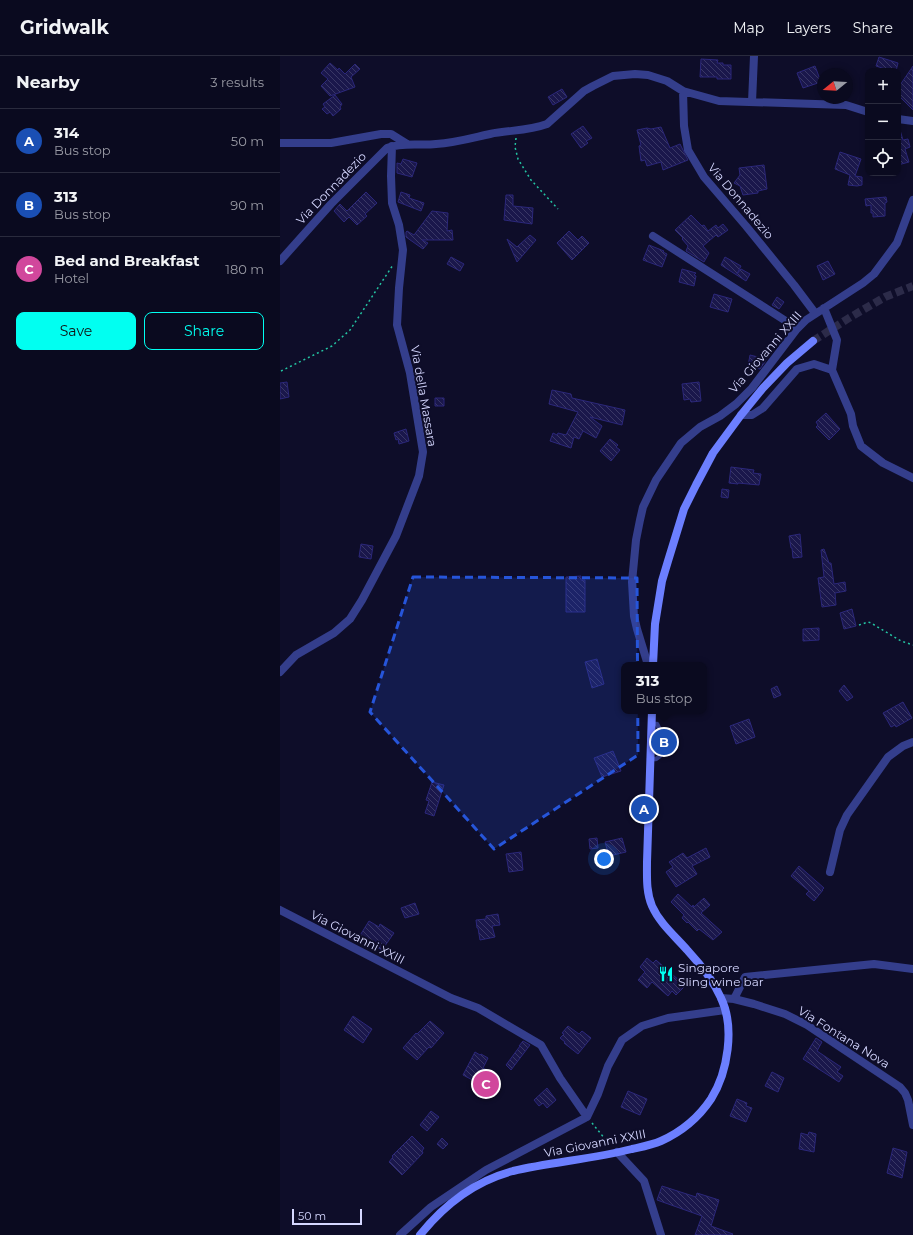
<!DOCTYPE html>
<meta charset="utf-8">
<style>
body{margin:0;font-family:Montserrat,sans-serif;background:#131328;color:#f1f3f6}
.controls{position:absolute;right:12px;top:12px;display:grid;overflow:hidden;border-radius:8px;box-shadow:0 2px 6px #0003}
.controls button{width:36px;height:36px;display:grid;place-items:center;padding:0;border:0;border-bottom:1px solid #2a2b3d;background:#0a0a1f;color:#f1f3f6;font:20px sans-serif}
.compass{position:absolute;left:537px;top:12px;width:36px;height:36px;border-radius:50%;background:#0a0a1f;box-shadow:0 2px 6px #0003;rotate:252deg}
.scale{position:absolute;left:12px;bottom:10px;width:70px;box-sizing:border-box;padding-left:4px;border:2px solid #d5d7ff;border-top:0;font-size:11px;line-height:14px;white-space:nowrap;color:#d5d7ff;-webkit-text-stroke:3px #0e0d29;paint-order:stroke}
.you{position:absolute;left:324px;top:803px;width:14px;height:14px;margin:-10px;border:3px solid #fff;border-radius:50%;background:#1a73e8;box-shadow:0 0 0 6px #1a73e833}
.badge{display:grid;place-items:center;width:26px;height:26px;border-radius:50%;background:#01fff1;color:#fff;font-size:13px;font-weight:700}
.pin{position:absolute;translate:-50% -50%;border:2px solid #fff;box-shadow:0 1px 4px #0006}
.popup{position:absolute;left:341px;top:606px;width:86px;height:52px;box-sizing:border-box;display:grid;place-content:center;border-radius:8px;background:#0a0a1f;filter:drop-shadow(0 1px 3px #0005);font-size:13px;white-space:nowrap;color:#999aa4}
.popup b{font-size:15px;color:#f1f3f6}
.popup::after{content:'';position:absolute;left:50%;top:100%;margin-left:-8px;border:8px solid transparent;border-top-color:#0a0a1f}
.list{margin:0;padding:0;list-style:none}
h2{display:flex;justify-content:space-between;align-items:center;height:52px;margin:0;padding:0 16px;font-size:17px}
h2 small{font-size:13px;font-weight:400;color:#999aa4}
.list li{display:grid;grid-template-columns:26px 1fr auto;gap:12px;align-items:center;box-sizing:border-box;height:64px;padding:0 16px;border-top:1px solid #2a2b3d}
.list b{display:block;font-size:15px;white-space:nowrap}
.list p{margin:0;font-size:13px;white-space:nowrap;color:#999aa4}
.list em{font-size:13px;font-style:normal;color:#999aa4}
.actions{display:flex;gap:8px;padding:12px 16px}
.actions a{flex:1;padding:9px 0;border:1px solid #01fff1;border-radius:8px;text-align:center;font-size:14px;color:#01fff1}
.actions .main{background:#01fff1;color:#111}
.icon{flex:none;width:22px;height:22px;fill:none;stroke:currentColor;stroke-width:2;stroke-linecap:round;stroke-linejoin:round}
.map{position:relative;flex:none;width:633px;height:1179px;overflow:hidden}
header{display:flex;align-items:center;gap:24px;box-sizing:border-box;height:56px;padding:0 20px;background:#0a0a1f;border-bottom:1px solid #2a2b3d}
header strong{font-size:19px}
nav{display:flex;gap:22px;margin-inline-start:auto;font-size:14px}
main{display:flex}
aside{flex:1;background:#0a0a1f}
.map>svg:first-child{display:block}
.building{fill:url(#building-back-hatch);stroke:#2b277a}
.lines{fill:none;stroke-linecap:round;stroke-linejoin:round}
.secondary-tunnel{stroke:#2c2b49;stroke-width:8;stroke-dasharray:8 4;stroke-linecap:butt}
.path{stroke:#24c4a2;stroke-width:1.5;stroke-dasharray:2 3;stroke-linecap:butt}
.lane{stroke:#343e8c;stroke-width:4.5}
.street{stroke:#343e8c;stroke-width:8}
.secondary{stroke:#6c7fff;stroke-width:8}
.marked{fill:#2655da;fill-opacity:0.2;stroke:#2655da;stroke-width:3;stroke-dasharray:8 5;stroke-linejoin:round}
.labels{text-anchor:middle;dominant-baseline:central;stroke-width:4;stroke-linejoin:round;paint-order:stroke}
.street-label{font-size:12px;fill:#d5d7ff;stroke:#0e0d29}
.poi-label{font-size:12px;fill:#d5d7ff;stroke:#0e0d29;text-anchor:start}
</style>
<header>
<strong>Gridwalk</strong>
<nav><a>Map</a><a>Layers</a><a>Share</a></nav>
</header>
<main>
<aside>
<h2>Nearby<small>3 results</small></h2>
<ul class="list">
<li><span class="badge" style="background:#1a4fb4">A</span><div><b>314</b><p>Bus stop</p></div><em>50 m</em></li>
<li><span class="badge" style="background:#1a4fb4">B</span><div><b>313</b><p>Bus stop</p></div><em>90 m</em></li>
<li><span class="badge" style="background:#d1479c">C</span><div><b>Bed and Breakfast</b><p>Hotel</p></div><em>180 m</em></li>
</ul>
<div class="actions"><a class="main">Save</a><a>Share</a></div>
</aside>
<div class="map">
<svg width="633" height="1179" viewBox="0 0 633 1179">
<defs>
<pattern id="building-back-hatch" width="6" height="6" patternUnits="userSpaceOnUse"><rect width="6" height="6" fill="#1a174b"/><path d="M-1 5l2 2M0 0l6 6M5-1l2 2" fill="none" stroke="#3a3866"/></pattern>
</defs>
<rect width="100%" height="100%" fill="#0e0d29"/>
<path class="building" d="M599,1L618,7L616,15H611L596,10Z
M421,3L438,4L437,7H443V9H451V23H437V21H420Z
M50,7L58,14L59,12L65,18L75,8L80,13L71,21L75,31L50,40L41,30L48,23L41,17Z
M535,10L541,26L523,32L517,17Z
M633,10V54L618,39V32Z
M282,33L287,41L273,49L268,41Z
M55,39L62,48L60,51L61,53L53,60L50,56L47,58L42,53L45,51L43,48Z
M303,70L312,82L306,85L308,87L301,92L291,78Z
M381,71L390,92L400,88L408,104L383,114L381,106L367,110L365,104L361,105L359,90L361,89L357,74L367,72L371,73Z
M620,74L623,84L628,83L630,91L625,93L629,106L618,109V75Z
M560,96L581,103L575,120L582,121V129L577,130L568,129L570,119L555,113Z
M123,103L137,107L132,121L117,117V107L121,108Z
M484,109L487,133L478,135V137L463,139L460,130L454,127L460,119L459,112Z
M86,136L97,147L85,158L87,160L77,169L69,161L64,166L54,155L60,148L67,155Z
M121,136L130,139L129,142L144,147L141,155L118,146Z
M226,139H233V150L253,152L252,168L224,164Z
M606,141L607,146L605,147V160L593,161V157H591V149L586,150L585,143Z
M152,155L168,157L167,175L172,174L173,184H142L148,187L143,193L126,181V176L127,175L134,179Z
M411,159L422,170L424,169L428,175L436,169L438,172L443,168L448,174L438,181L436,179L423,190L429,197L424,206L406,195L408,190L402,183L403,182L395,174Z
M289,175L298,184L302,180L309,187L292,204L277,187Z
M250,179L256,184L237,206L227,183L237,191Z
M369,189L384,195L383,196L387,198L382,211L363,204Z
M171,201L184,208L180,215L167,208Z
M445,201L461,210L457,218L461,213L470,218L466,225L441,209Z
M548,205L555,218L543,224L537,210Z
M402,213L416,217L414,219L416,220L414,230L399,226Z
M434,238L452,243L448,256L430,251Z
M497,241L504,246L499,253L492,249Z
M470,299L486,303L485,306L480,313L468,310Z
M7,326L9,341L0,343V327Z
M419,326L421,345L411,346L410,343L404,344L402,328Z
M272,334L291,338L292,342L345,354L342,369L310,361L322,370L316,382L303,375L299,383L294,381L291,392L270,385L273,377L277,379L278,377L286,379L298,356L269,348Z
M155,342H164V350H155Z
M546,357L560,373L549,384L536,371L538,369L536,366Z
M126,373L129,385L119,388L118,383L116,384L114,377Z
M330,383L338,389L336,391L340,394L331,405L320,395Z
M451,411L474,414L473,417L481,418L479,429L458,427V428L449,427Z
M442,433L449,434L448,442L441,441Z
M520,478L522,501L513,502L512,492H511L509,480Z
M81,488L93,490L91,503L79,501Z
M544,493L549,507H551L554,528L565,526L566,535L555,537L556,549L542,551L538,522L544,521L541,494Z
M301,520V524H305V556H286V521Z
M572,553L576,570L564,573L560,557Z
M539,572V584L523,585V573Z
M317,603L324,628L312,632L305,606Z
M564,629L573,641L567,645L559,635Z
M497,630L501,639L494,642L491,633Z
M623,646L632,662L616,671L615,669L611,671L603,657Z
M469,663L475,681L456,688L450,670Z
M333,695L341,715L322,721L314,702Z
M152,726L164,729L154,760L145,757L149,745L146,744Z
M317,782L318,792L310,793L309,783Z
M342,782L346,796L329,800L325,786Z
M426,792L430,801L412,810L417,818L396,831L386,816L393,811L389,806L403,797L407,802Z
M241,796L243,814L229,816L226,798Z
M519,810L544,832L542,834H543L534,845L526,838L529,835L511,820Z
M398,838L412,851L413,849L414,851L424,842L430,849L421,857L442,876L433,884L419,873L417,875L408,866L407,867L402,862L404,859L391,846Z
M135,847L139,858L125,862L121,852Z
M218,858L220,869L212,870L215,881L200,884L198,872H197L196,864L206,863V860Z
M89,865L99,871L100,868L114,877L102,894L79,881Z
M367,902L373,907L376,904L401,926L400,927L404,931L396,939L392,935L388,940L372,926L367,932L358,924L365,916L360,911Z
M73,960L92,973L83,987L64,974Z
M150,965L164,977L151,992L149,991L137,1004L123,992L136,977L137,978Z
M288,970L299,978L302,975L311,982L298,998L284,987L285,986L280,982L284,978L282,977Z
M536,982L542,986L537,995L561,1011L557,1016L563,1020L559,1026L523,1003Z
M243,985L250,989L231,1014L226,1009L240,990H239Z
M195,996L200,999L201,998L208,1002L203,1012L207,1014L200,1028L183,1019Z
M492,1016L504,1022L498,1036L485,1030Z
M267,1032L276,1044L267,1052L263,1047L259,1050L254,1044Z
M348,1035L367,1043L360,1059L341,1051Z
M457,1043L467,1047L466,1050L472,1052L466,1066L450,1060Z
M151,1055L159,1061L147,1075L140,1069Z
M529,1076L536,1078L534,1096L519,1093L521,1077L528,1079Z
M132,1080L144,1092L142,1095L143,1097L122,1119L109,1106L113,1101L112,1100Z
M162,1082L168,1088L163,1093L157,1088Z
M613,1092L627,1096L622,1122L607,1117Z
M382,1130L416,1141L417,1137L439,1144L431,1170L453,1178L452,1179H415L422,1160L377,1144Z"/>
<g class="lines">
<path class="secondary-tunnel" d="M533,285L569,262L605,241L633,230"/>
<path class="path" d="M236,82L235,91L238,103L251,124L278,153
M1,315L52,290L70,274L113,209
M579,569L588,566L591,567L621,585L633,589
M312,1067L330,1089"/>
<path class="lane" d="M369,703H376L380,700L381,676L377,668H371"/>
<path class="street" d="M403,35L404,70L408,94L424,121L466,170L514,229L535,257
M472,46L474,0
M618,63L633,65
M0,87H51L101,78H111L127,88
M373,180L509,267L516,274
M0,205L51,148L107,92C123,86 140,90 156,88C175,87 192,82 210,78C229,74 248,75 267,68L304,35L313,30L333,20L355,18L368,19L387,25L403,35L439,45L566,49L588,56
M544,252L557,284L552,314
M461,359H472L483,352L517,313L534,308L552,314L571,358L573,370L581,390L603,407L633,422
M368,609L357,573L354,560L352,526L356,484L360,464L363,451L376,424L401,387L420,371L440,360L456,348L472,332L516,274L526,264L583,227L594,218L617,187L633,144
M0,616L16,599L54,577L70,563L82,544L116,480L139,420L143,396L130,317L117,269L119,232L123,194L119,169L112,147L111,120L112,90
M550,816L560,774L567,759L608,701L623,690L633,686
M0,854L171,942L198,952L261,989L280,1022L307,1061
M441,942L454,943L465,921L594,908L633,913
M454,943L474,948L505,958L527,969L620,1031L625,1037L628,1044L633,1069
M337,1096L364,1125L381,1179
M120,1179L151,1151L206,1114L307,1061L318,1038L328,1010L342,984L362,970L388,962L445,954"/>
<path class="secondary" d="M373,609L375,568L382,525L388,505L404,453L416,429L433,397L461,359L483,332L507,307L533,285
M140,1179C164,1149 195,1125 233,1115C272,1106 313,1103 352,1093C361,1091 372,1089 381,1085C401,1076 419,1061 431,1043C448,1016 455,971 441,942C433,924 421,909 408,895C396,881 380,868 372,850C366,836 367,821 367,806L372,655"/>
</g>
<path class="marked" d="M133,521L357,522L358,699L214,793L90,656Z"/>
<defs>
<g id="restaurant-bare" transform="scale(1.2)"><path d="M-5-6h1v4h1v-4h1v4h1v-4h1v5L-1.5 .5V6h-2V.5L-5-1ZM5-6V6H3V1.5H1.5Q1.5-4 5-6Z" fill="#01fff1" stroke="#0e0d29" stroke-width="2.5" paint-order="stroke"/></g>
</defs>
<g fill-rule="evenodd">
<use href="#restaurant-bare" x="386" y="918"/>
</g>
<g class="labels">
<g class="street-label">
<text transform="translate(51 132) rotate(-46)">Via Donnadezio</text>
<text transform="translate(461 145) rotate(50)">Via Donnadezio</text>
<text transform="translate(485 296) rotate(-49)">Via Giovanni XXIII</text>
<text transform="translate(144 340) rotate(80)">Via della Massara</text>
<text transform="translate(78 881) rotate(27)">Via Giovanni XXIII</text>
<text transform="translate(564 981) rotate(32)">Via Fontana Nova</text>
<text transform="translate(315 1087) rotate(-11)">Via Giovanni XXIII</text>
</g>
<g class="poi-label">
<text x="398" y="911">Singapore<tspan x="398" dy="14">Sling wine bar</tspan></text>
</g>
</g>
</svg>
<div class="controls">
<button>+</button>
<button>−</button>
<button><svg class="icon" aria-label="locate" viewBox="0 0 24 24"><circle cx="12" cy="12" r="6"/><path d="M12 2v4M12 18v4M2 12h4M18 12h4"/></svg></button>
</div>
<svg class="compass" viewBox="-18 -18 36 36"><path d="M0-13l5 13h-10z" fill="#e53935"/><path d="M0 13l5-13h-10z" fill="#999aa4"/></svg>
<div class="scale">50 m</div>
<div class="you"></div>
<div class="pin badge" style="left:364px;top:753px;background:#1a4fb4">A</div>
<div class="pin badge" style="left:384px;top:686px;background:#1a4fb4">B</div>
<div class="popup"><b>313</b>Bus stop</div>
<div class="pin badge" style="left:206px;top:1028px;background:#d1479c">C</div>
</div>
</main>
